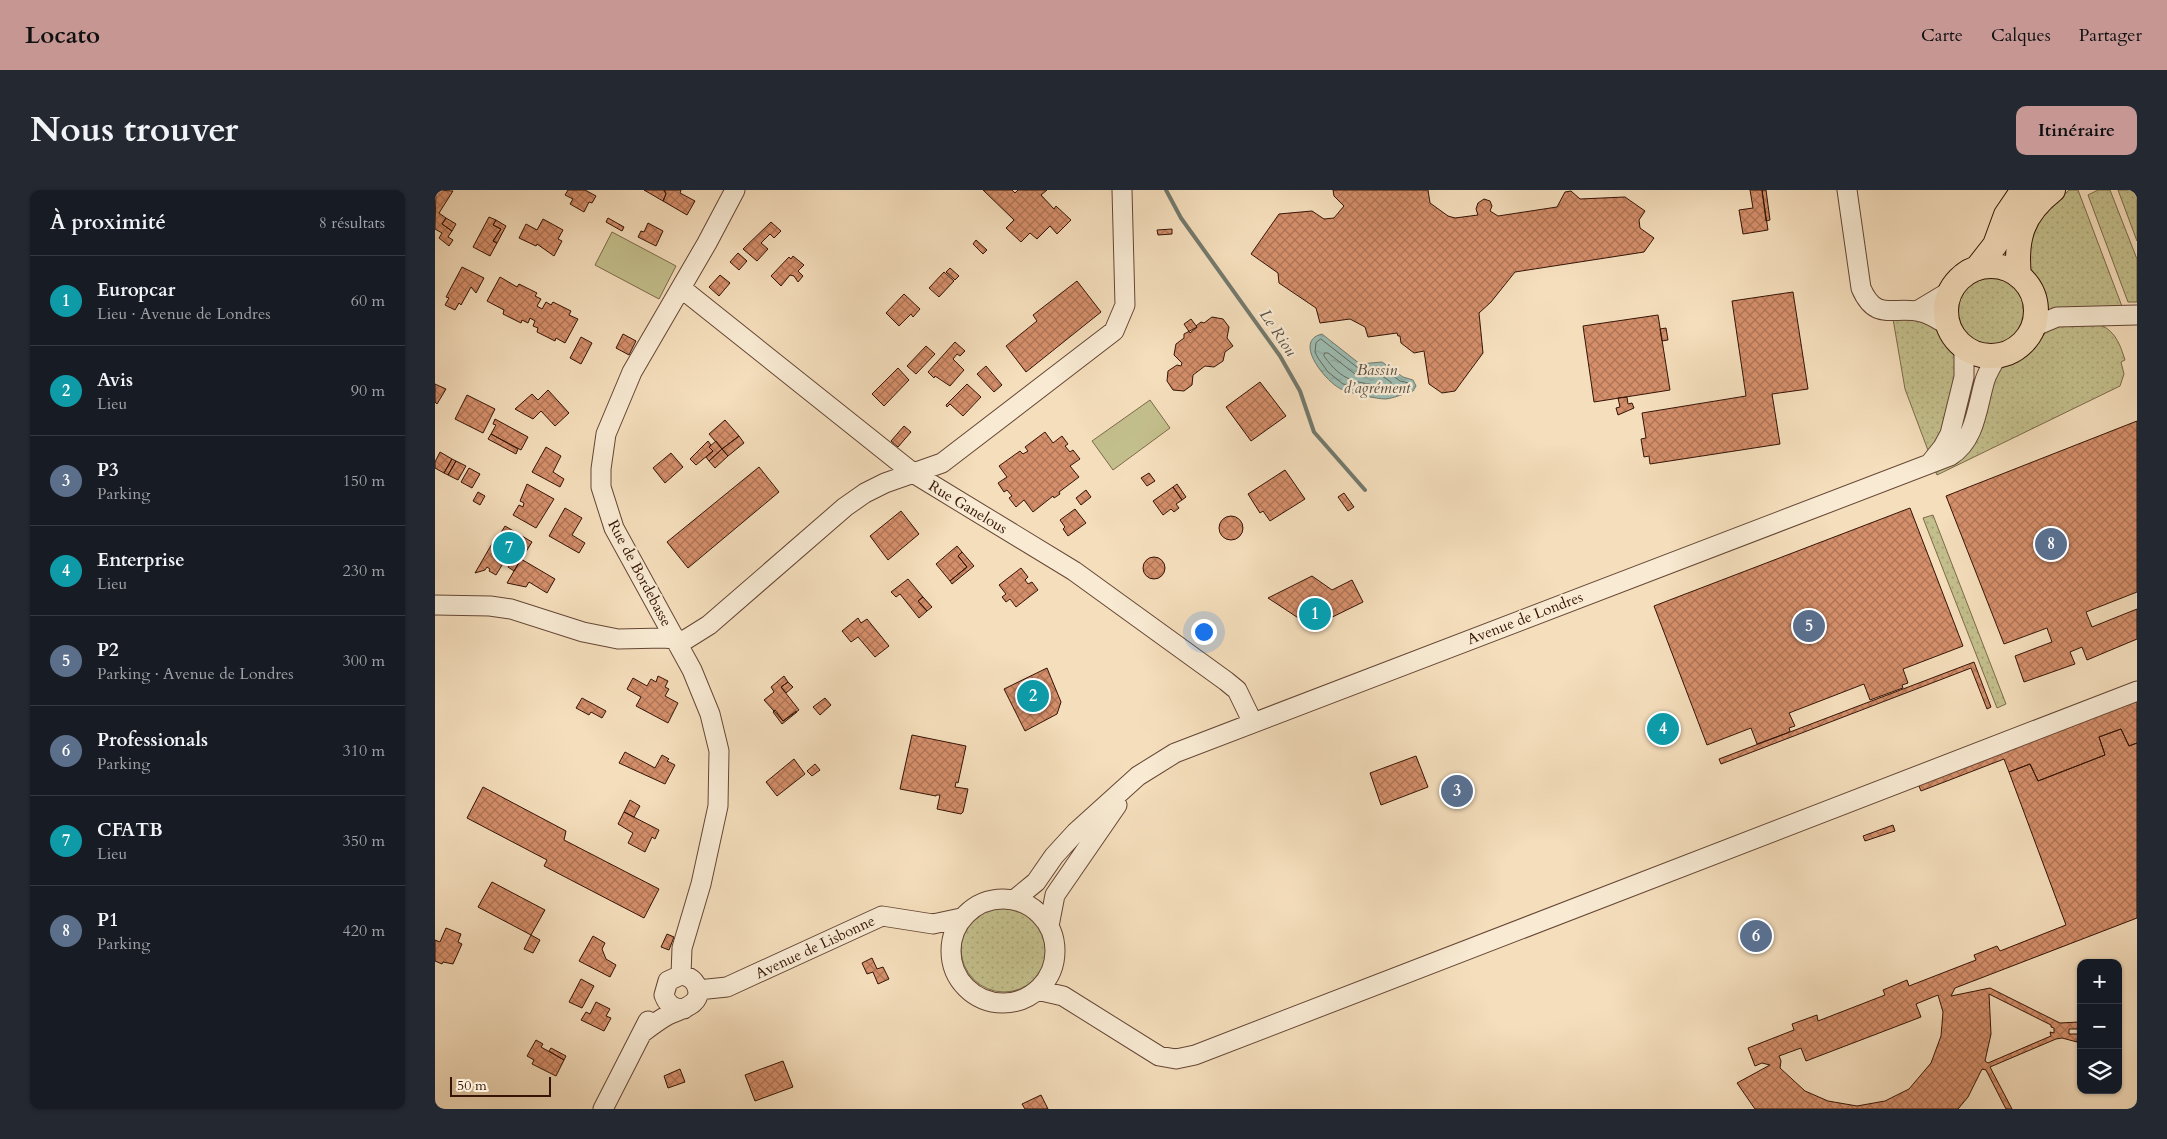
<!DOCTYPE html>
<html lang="fr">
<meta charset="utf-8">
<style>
body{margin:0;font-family:Cardo,serif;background:#242831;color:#f1f3f6}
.controls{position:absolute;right:15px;bottom:15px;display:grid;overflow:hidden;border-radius:10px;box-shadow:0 1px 4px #0004}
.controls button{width:45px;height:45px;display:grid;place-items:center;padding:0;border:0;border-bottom:1px solid #363941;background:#171b24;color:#f1f3f6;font:25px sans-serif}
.scale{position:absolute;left:15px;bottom:12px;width:101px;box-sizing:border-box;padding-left:5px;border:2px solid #351406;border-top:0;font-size:14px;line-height:18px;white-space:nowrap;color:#351406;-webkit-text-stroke:4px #f8ead3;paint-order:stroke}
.you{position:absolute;left:768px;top:441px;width:18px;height:18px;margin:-12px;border:4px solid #fff;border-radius:50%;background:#1a73e8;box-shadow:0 0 0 8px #1a73e833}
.badge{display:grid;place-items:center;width:32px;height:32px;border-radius:50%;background:#c59692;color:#fff;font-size:16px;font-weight:700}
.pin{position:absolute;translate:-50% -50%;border:2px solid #fff;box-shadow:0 1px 5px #0006}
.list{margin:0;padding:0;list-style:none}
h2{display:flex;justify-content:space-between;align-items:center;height:65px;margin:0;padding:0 20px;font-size:21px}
h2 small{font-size:16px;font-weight:400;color:#9ea1a6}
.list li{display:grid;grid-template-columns:32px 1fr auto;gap:15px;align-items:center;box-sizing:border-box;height:90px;padding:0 20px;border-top:1px solid #363941}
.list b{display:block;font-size:19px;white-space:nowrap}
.list p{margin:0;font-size:16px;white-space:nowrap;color:#9ea1a6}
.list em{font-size:16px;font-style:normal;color:#9ea1a6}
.icon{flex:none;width:28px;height:28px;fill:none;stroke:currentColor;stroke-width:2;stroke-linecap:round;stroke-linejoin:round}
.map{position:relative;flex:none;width:1702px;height:919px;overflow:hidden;border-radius:10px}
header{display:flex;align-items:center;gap:30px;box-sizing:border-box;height:70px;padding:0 25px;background:#c59692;color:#111}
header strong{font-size:24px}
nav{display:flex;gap:28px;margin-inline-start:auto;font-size:18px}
.intro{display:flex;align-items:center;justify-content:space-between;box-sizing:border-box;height:120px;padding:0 30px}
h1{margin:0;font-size:35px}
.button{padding:12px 22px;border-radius:10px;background:#c59692;color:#111;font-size:18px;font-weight:700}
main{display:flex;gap:30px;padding:0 30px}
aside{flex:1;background:#171b24;border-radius:10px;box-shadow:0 1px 4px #0004}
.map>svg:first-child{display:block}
.grass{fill:url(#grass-dots);stroke:#7c6a49}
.green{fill:#c3bf8c;stroke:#7c6a49}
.water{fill:url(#water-ripples);stroke:#73796d}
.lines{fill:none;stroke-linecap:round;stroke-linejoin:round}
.shore{stroke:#68685c;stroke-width:1}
.stream{stroke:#73796d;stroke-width:4}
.building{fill:url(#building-cross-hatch);stroke:#351406;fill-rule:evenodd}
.minor-casing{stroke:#654634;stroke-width:21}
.major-casing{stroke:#351406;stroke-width:26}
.minor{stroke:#f8ead3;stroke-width:19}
.major{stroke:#f5debc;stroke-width:24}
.labels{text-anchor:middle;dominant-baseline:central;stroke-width:4.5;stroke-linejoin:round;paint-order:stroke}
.street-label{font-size:15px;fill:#351406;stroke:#f8ead3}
.water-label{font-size:16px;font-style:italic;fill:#594f42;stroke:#f8ead3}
</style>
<header>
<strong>Locato</strong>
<nav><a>Carte</a><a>Calques</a><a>Partager</a></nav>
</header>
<div class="intro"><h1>Nous trouver</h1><a class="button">Itinéraire</a></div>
<main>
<aside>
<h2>À proximité<small>8 résultats</small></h2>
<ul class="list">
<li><span class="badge" style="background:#0f9aa8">1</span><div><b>Europcar</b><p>Lieu · Avenue de Londres</p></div><em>60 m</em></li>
<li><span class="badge" style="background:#0f9aa8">2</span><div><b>Avis</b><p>Lieu</p></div><em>90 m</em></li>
<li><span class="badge" style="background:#5c6f8a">3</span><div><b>P3</b><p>Parking</p></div><em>150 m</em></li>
<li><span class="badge" style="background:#0f9aa8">4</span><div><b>Enterprise</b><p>Lieu</p></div><em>230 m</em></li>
<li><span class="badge" style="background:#5c6f8a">5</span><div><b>P2</b><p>Parking · Avenue de Londres</p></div><em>300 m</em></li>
<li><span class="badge" style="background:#5c6f8a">6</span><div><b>Professionals</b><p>Parking</p></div><em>310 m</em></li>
<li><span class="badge" style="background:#0f9aa8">7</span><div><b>CFATB</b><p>Lieu</p></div><em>350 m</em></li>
<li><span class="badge" style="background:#5c6f8a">8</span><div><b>P1</b><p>Parking</p></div><em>420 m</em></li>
</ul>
</aside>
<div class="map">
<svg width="1702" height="919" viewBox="0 0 1702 919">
<defs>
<pattern id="grass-dots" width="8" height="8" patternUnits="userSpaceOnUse" patternTransform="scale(1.25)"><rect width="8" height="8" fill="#c3bf8c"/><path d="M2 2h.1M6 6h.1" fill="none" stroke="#a8a377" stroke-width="1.8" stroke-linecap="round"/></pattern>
<pattern id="water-ripples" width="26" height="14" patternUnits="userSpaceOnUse" patternTransform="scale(1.25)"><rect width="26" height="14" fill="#9cbcb2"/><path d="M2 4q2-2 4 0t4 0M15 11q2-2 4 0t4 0" fill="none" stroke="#87a198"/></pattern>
<pattern id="building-cross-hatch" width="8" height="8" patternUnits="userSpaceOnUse" patternTransform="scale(1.25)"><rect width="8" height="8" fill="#d58f6b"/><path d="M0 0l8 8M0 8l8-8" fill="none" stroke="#ae7456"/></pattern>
</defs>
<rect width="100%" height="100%" fill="#f5debc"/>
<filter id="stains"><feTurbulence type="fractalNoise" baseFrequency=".004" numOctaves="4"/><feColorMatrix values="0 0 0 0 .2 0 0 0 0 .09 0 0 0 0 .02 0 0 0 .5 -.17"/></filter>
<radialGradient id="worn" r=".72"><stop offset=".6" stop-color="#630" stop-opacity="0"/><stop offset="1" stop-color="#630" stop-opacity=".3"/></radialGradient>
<path class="grass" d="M1634,0H1643L1688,119L1612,121L1607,98L1591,71L1595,38Z
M1663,0H1675L1702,69V112H1693L1653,5Z
M1683,0H1702V51Z
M1523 121a33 33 0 1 1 66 0a33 33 0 1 1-66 0Z
M1458,129L1487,130L1502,140L1518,163L1522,172V189L1519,188L1522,191L1509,243L1494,263L1470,199Z
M1663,134C1680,140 1685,154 1690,170L1686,172L1689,184L1685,196L1502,285L1499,278L1513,272L1564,179L1591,165L1613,140L1624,135Z
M1498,325L1571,514L1562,518L1488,328Z
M526 759a43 43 0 1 1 86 0a43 43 0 1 1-86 0Z"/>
<path class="green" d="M177,42L241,76L224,109L160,75Z
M715,210L735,238L678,280L657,251Z"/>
<path class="water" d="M887,144L925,174L947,172L968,187L978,190L981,196L978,201C970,203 960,208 951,209C942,209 914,203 906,199C891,192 857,151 887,144Z"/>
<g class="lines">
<path class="shore" d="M886,149L923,178L946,177L965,191L974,193V196L951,203L908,194L893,182L883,168L880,162L881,153Z
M890,163H893L920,184H944L956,192V195L950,197C920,191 908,193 889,166Z"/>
<path class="stream" d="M731,0L746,28L845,166L865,201L879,242L930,300"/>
</g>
<path class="building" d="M1,0L18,1L4,23L11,28L7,34L17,41L13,47L18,50L14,56L4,48L7,43L0,39Z
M133,0H150L161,6L157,13L154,12L149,22L135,14L138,9L130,5Z
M209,0H229L231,4L228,11Z
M229,0H246L245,3L260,11L252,25L228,11L231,4Z
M548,0H577L580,3L583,0H612L606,5L619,19L621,16L636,30L622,44L615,36L602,49L595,43L586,52L571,38L579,30Z
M898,0H993L995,13L1013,26L1020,28L1043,25L1041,19L1043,13L1049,9L1055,11L1057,16L1055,21L1063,26L1122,17L1130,2L1136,1L1145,9L1190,7L1210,21L1204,30L1205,38L1219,48L1209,62L1080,82L1056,112L1044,123L1048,163L1020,201L1007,203L994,194L989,161L979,163L966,153L965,146H963L962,143L933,147L930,137L915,129L885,133L881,118L844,93L843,83L816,64L844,24L877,21L889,29L899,28L909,16L899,6Z
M1315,0H1327L1333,40L1308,44L1304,20L1318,18Z
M1327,0H1331L1335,30L1331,31Z
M54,27L61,30L58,35L66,39L58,51L62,53L55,66L38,57Z
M11,28L21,34L17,41L7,34Z
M173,28L189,37L187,41L171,32Z
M108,29L128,40L123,49L127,51L119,66L102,54L101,56L84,48L91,34L102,40Z
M61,30L71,36L62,53L58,51L66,39L58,35Z
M336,32L346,41L339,48L335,44L326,53L333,59L322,71L308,59Z
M213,33L228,41L221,56L203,47L206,41L209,42Z
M737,39V44L723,45L722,40Z
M541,50L552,60L548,64L538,54Z
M303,63L312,71L304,80L295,72Z
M358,66L369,75L363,81L368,86L363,92L359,86L355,85L346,96L336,86L354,67L356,69Z
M27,77L49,88L41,103L36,97L26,115L24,113L20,120L10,115L14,108L11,107Z
M515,78L524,86L520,90L511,82Z
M509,82L519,91L504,107L494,98Z
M285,85L295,93L284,106L274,97Z
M65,87L82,97L84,94L102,103L100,106L106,109L102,116L107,119L111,112L116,115L118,112L136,121L134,125L143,129L130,153L121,148L120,151L102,142L103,138L98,136L100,131L95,128L93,133L87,130L86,133L68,124L69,120L52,111Z
M642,91L666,122L591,182L571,156L602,131L598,125Z
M1358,102L1373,199L1337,204L1345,254L1215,274L1214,266L1209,267L1206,249L1211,248L1207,223L1311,206L1297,111Z
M469,104L485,119L478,127L476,124L464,136L451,123Z
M1223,125L1235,200L1159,212L1148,136Z
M777,127L788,129L794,137L792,148L798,156L790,162L788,171L779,177L770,176L758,185L757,195L749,201L738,200L732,191L733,181L742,175L746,176L747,173L739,165L741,154L749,148V144L762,137L761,136L766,132L769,133Z
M756,129L762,137L755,143L749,134Z
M1231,138L1233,150L1227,151L1225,139Z
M188,144L201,151L194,165L181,158Z
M146,147L157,153L146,174L135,168Z
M520,152L530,161L525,166L522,164L518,169L529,180L515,196L500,186L499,188L493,182Z
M491,156L500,164L481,184L472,176Z
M551,176L567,195L559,202L542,184Z
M463,178L474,190L449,216L437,204Z
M825,192L851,226L816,251L791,217Z
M0,194L11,199L2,214L0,212Z
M532,194L546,207L528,226L515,214L512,217L511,215Z
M113,200L134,223L120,236L106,221L98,229L80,219L97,204L103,210Z
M32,205L60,219L48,243L20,229Z
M1192,207L1193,214L1197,213L1199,218L1183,225L1181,218L1185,217L1183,208Z
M60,229L93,247L86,260L56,244L61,235L58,234Z
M290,230L304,246L287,259L274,244Z
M1702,231V402L1651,422L1657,437L1702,419V449L1652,470L1647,457L1635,462L1640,474L1589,492L1580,466L1617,452L1612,438L1569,454L1511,306Z
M469,236L476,242L463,257L456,251Z
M610,242L618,253L627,246L633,254L630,256L635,262L638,260L645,269L635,276L644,287L624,302L625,304L619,308L618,306L598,322L589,310L581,317L574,308L577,306L572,300L569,302L563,293L572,287L564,276L585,261L588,264L593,261L590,257Z
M56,244L83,259L81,264L53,249Z
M304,246L309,253L293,266L287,259Z
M273,251L276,255L274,257L278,261L261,275L255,269Z
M281,251L287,259L274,271L271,267L278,261L274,257Z
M111,257L126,266L118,282L129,289L125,297L97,282Z
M287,259L293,266L280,278L274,271Z
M5,262L17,269L9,283L0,278V272Z
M236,263L248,277L230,293L218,278Z
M17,269L21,271L13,285L9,283Z
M21,271L31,276L23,290L13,285Z
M324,277L344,302L253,378L232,352Z
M34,278L45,284L37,298L26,292Z
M850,280L870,309L835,331L828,321L825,323L813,304Z
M714,283L720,291L712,296L706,288Z
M92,294L119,309L101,338L78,325L84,315L88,317L89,313L85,311Z
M742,294L751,307L747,310L738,297Z
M738,297L747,310L741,314L744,318L739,322L736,319L728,325L718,311Z
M651,300L656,307L646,315L641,308Z
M43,302L50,306L45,315L38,311Z
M909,303L919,317L913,321L903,307Z
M130,318L147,328L137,345L150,353L144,363L114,346Z
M1475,318L1528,456L1468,479L1473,493L1467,495L1468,498L1465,499L1435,510L1429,494L1354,523L1360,536L1354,538L1355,541L1352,543L1322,554L1316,538L1272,555L1219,416Z
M640,319L651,333L633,346L628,339L630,337L625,330Z
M466,321L484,344L453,370L435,346Z
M784 338a12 12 0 1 1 24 0a12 12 0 1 1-24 0Z
M70,336L97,352L79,381L73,377L80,365L75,362L61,385L54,381L55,379L52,377L50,380L40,383L58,352L64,355L66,351L62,349Z
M522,356L527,362L523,366L532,377L515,391L501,374Z
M527,362L539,376L517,394L515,391L532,377L523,366Z
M708 378a11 11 0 1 1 22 0a11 11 0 1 1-22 0Z
M86,369L120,389L112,403L94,392L91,397L72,393Z
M586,378L593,387L590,390L593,394L597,392L603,400L581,417L575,409L571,412L567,407L571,404L564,395Z
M877,386L897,400L917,390L928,412L877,437L833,408Z
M473,389L488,407L483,411L492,421L484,428L465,404L461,407L456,402Z
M488,407L497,417L492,421L483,411Z
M423,428L426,433L432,429L454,456L440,467L423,447L416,452L407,441Z
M1539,472L1556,517L1552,519L1536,478L1286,574L1284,569Z
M612,478L626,512L622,524L590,541L569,499Z
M223,486L233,491L230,497L234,499L230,506L243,513L233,533L201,516L206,507L192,499L198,488L212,496L216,489L221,492Z
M349,486L353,492L346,497L364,520L348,531L329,510L339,502L336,497Z
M353,492L358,497L351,503L346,497Z
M1702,492V553L1694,556L1686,539L1664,547L1670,565L1603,591L1595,574L1574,582L1569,569L1486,601L1477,579Z
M147,508L171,521L167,528L156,522L154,525L141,518Z
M390,508L396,515L385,525L378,517Z
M340,520L348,531L361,521L362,522L347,534L338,522Z
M1231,532L1235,542L1225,545L1221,535Z
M1686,539L1694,556L1702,553V728L1520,798L1516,806L1555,798L1625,833L1644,832L1643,839H1634V844H1643L1642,852L1627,848L1621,849L1555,877L1577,919H1571L1551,880L1547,879L1533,907L1523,919H1320L1302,893L1335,875L1327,873L1320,876L1313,858L1359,840L1357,834L1382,825L1383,831L1450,805L1448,800L1472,790L1474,796L1541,770L1539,765L1562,756L1565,761L1631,735L1574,582L1595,574L1603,591L1670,565L1664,547ZM1554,804L1616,835V837L1619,838V843L1615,842L1616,846L1553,873L1550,871L1556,844ZM1503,805L1508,822L1506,846L1496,873L1474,899L1450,911L1422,916L1393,911L1370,901L1345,878L1346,871L1344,866L1366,858L1371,871L1486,827L1481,814Z
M477,545L531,556L523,593L521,592L520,597L533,599L528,622L526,624L502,619L505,605H501V606L465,599Z
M190,562L220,578L227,565L234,569L232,571L240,575L230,594L184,573Z
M981,566L993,597L946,615L935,583Z
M359,569L370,584L342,606L331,592Z
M380,574L385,580L377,586L372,581Z
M48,597L131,641L129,650L224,699L209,728L109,676L112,670L32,628Z
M195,610L205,616L199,627L189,622Z
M189,622L224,640L220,649L217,647L210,662L193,653L198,643L183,634Z
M1458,635L1460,641L1430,651L1428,646Z
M57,692L110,720L96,745L105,750L98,763L89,759L96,745L43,717Z
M11,738L26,744L23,752L27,754L18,774L8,772L7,774L0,771V750L5,752Z
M232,744L239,747L234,760L226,757Z
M158,746L170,753L167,759L171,769L181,775L175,787L144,771Z
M437,768L442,779L448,777L454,789L443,794L438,782L432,784L427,773Z
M146,789L159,796L147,818L134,812Z
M161,812L175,819L171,826L176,828L169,841L146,830L151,822L155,824Z
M101,850L108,854L106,857L129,870L121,886L97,874L99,870L92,866Z
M116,858L131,866L129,870L114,861Z
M348,871L358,897L320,911L310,885Z
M245,879L250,892L233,898L229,886Z
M606,905L613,919H590L587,914Z"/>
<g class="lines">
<g class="minor-casing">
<path id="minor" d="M1412,0L1426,98C1441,133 1459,115 1486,122C1496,124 1505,131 1514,136
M246,98L478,283L639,381L791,491L802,500L818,533
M1482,121L1517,100
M1598,137L1622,127L1702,125
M1496,272L1508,257L1515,244L1529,187V157
M0,415L55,416L76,419L148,442L183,449L229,448L250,450L274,435L410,317L430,303L450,293L507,273L679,141L690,115L687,0
M516 761a52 52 0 1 1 104 0a52 52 0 1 1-104 0Z
M579,710L601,692L619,666L641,642L703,586L740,563L1515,266C1541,250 1542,216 1550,190C1553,181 1558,173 1563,165
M614,736L620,705L682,615
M246,785L247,758L266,694L283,616L284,561L275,524L257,480L179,338L166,297V279L171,244L197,182L272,53L300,0
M263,800L292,797L447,726L498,734L526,728
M602,800L628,806L724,866L741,869L760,865L1702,501
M207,843C216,836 224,830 233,825C245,819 270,815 261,795C258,788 252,786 246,785L233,791L229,805C232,814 238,819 249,819
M168,919L213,831"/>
</g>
<g class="major-casing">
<path id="major" d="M1511 121a45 45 0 1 1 90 0a45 45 0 1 1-90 0Z
M1542,78L1560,55L1571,25L1588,0
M1584,86C1580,49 1587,24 1618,0"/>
</g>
<use href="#minor" class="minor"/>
<use href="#major" class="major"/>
</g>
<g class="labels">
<g class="street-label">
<text transform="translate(533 317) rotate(31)">Rue Ganelous</text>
<text transform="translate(205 383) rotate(62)">Rue de Bordebasse</text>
<text transform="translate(1090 428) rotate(-21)">Avenue de Londres</text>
<text transform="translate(380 757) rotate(-25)">Avenue de Lisbonne</text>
</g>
<g class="water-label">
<text transform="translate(843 143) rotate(56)">Le Riou</text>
<text x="942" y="180">Bassin<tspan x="942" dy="18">d’agrément</tspan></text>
</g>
</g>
<rect width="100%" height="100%" filter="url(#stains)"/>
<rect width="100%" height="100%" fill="url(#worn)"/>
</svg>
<div class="controls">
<button>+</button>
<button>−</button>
<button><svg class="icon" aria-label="layers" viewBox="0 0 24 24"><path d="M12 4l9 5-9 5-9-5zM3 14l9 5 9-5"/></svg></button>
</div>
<div class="scale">50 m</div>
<div class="you"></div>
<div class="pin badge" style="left:880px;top:424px;background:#0f9aa8">1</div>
<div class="pin badge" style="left:598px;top:506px;background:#0f9aa8">2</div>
<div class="pin badge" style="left:1022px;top:601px;background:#5c6f8a">3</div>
<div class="pin badge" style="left:1228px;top:539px;background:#0f9aa8">4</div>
<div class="pin badge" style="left:1374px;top:436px;background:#5c6f8a">5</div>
<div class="pin badge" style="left:1321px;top:746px;background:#5c6f8a">6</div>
<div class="pin badge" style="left:74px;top:358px;background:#0f9aa8">7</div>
<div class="pin badge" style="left:1616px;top:354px;background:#5c6f8a">8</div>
</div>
</main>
